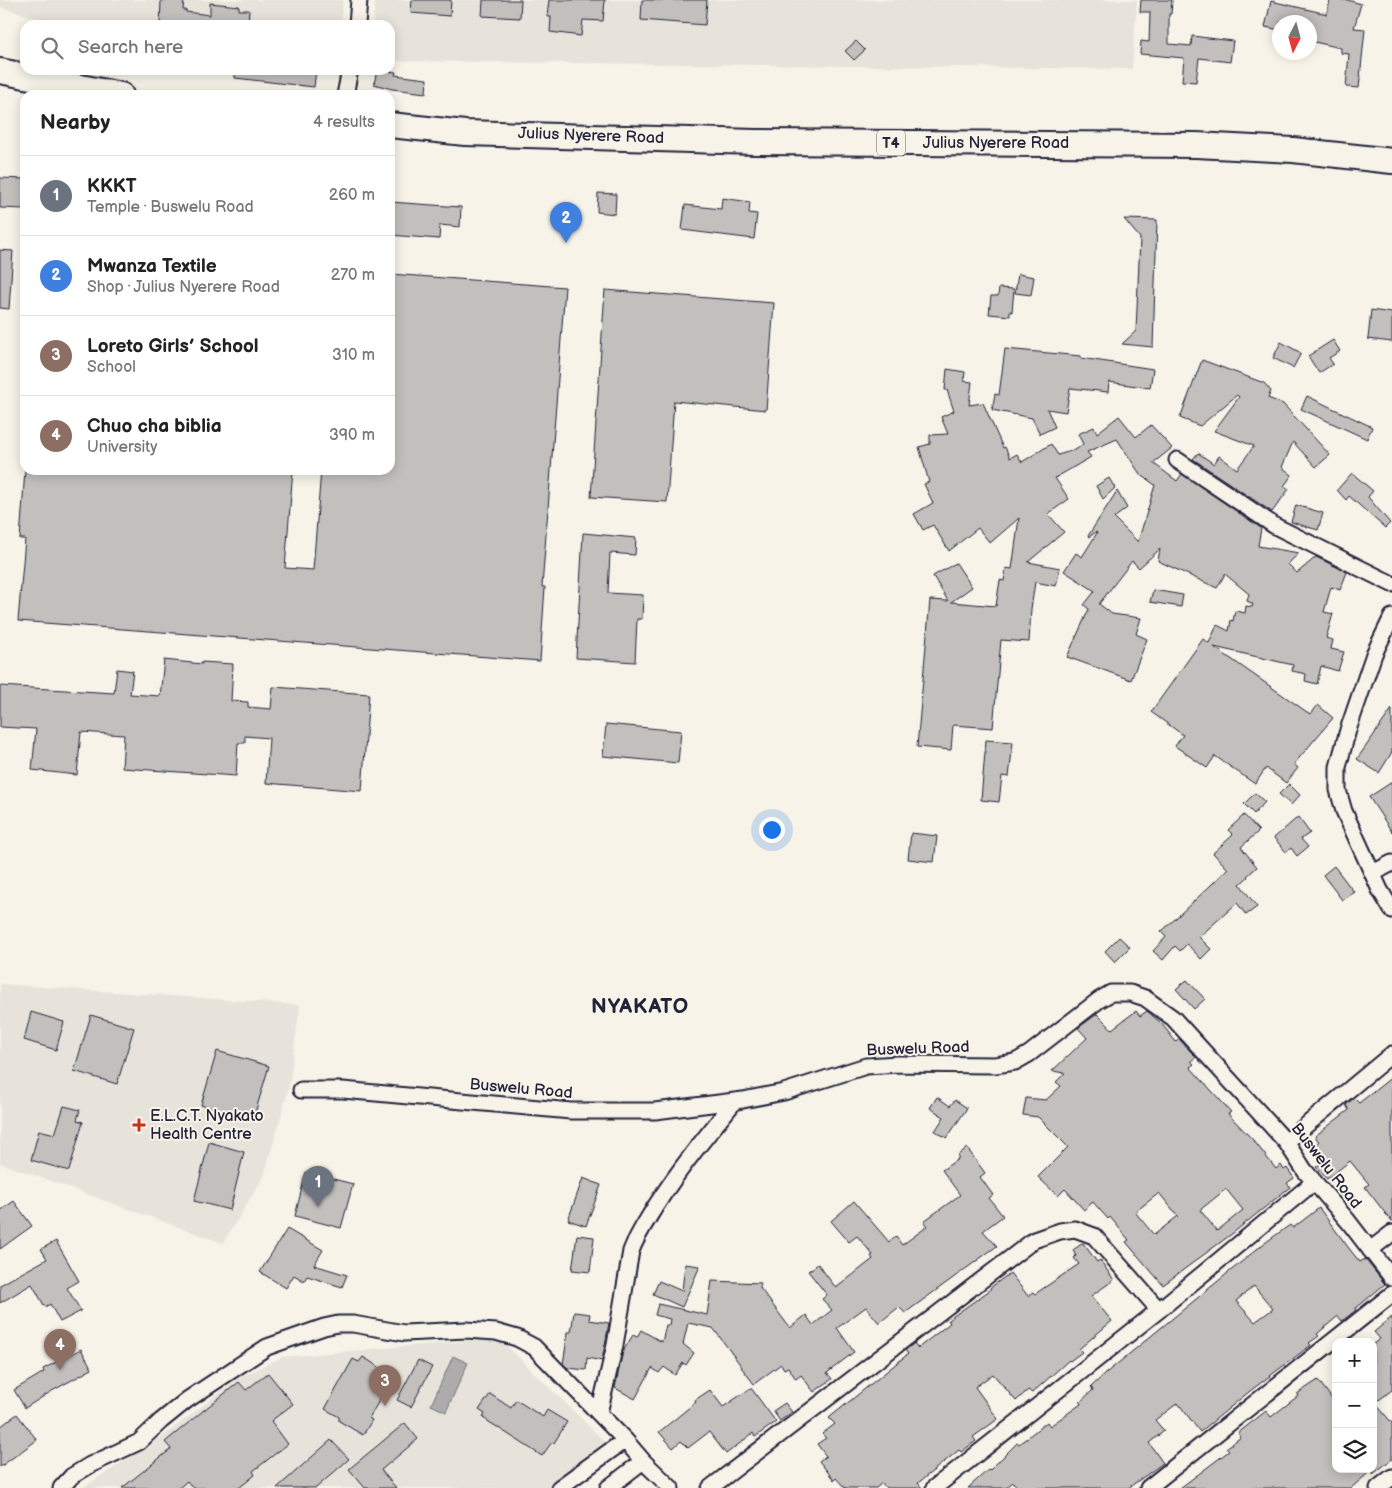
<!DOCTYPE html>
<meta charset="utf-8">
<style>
body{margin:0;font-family:"Balsamiq Sans",sans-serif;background:#f6f6f6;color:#222}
.controls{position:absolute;right:15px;bottom:15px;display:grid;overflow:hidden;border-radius:10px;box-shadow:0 2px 12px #0003}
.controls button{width:45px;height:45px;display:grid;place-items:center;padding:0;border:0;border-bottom:1px solid #e0e0e0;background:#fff;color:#222;font:25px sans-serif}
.compass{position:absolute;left:1272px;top:15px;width:45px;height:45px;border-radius:50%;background:#fff;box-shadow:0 2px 12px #0003;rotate:186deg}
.you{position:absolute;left:771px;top:829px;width:18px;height:18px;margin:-12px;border:4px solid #fff;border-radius:50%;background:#1a73e8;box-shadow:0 0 0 8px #1a73e833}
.badge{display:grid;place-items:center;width:32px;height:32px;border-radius:50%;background:#db2777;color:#fff;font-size:16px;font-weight:700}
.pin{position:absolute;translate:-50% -41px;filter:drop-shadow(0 1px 2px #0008)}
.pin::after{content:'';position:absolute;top:26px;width:18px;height:15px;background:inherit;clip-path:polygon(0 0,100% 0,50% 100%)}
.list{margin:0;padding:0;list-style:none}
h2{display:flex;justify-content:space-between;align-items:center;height:65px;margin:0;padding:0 20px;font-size:21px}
h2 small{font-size:16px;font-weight:400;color:#767676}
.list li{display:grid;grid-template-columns:32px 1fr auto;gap:15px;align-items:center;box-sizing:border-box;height:80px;padding:0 20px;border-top:1px solid #e0e0e0}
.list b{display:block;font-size:19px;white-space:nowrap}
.list p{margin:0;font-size:16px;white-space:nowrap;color:#767676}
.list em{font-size:16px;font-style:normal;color:#767676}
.icon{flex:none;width:28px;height:28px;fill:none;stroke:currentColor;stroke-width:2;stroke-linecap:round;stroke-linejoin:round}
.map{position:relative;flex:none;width:1392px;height:1488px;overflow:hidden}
.search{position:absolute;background:#fff;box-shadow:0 2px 12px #0003;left:20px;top:20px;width:375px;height:55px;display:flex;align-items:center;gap:12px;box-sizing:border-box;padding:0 18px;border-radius:15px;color:#767676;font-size:19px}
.panel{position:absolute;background:#fff;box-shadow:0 2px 12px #0003;left:20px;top:90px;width:375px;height:385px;border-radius:15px}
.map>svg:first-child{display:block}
.built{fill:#e7e3db}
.water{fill:#aeabad;stroke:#76747f}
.building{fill:#c2bfbd;stroke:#22223b;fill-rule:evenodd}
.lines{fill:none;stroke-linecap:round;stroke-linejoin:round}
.minor-casing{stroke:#22223b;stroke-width:19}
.trunk-casing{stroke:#22223b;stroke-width:28}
.minor{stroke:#f7f3e8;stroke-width:15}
.trunk{stroke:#f7f3e8;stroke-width:24}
.poi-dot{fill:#c8321e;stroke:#f7f3e8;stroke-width:2}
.labels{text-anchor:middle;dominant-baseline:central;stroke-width:4;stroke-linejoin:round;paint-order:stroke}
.shield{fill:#f7f3e8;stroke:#62616f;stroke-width:1}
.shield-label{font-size:15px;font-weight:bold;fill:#22223b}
.street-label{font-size:16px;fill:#22223b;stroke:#f7f3e8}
.poi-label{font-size:16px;fill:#22223b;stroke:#f7f3e8;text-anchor:start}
.district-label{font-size:21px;font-weight:bold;letter-spacing:1px;fill:#22223b;stroke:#f7f3e8}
</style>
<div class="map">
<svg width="1392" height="1488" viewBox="0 0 1392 1488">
<rect width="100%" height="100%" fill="#f7f3e8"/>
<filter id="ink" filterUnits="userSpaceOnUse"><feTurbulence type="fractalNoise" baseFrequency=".02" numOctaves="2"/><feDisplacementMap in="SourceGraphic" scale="10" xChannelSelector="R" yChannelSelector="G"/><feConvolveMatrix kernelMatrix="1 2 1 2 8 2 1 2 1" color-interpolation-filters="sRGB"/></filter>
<g filter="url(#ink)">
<path class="built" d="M0,0H343L341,25H59L0,7Z
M375,0H1137L1132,69L390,61V25H373Z
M0,984L300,1005L289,1087L264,1176L223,1243L0,1163Z
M499,1338L605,1442L547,1488H82L163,1436L240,1377L282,1357Z"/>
<path class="water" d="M453,1356L468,1363L446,1412L431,1405Z"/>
<path class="building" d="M161,0H184L183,10H186V12L210,15V3L239,6V10H249L248,24L228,23V25H160Z
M412,0H451L450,16L411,13Z
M483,0H521L520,18L482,16Z
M549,0H605L603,21L583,20L581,36L550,32L551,17H547Z
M642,0H707L705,25L641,20Z
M1141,0H1172L1171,14H1169V44L1191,46L1192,36L1233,41L1230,62L1199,58L1196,82L1182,81L1184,58L1140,54L1141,41L1149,42L1150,12H1140Z
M1330,0H1348L1361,4L1354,28L1365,29L1359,88L1346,87L1349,54L1341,53V48L1310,41V22H1280V30L1265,27L1271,1L1327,14Z
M856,41L865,50L854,60L845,51Z
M235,70H316L314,87L235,78Z
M377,70L396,72L395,75L427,79L426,93L392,89L374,84Z
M0,178L25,179V209L0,208Z
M598,193L616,194L615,214L597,212Z
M722,198L750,202L749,213L757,214L754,239L682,230L685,205L721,209Z
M390,202L461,207L460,227L440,225L439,239L390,235Z
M1124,219L1157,220L1153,347L1122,344L1136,331L1140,238Z
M0,250L13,251L9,309L0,308Z
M390,274L565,287L542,587H545L540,661L18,621L25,539H20L25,470H293L285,568L313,570L321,470H390Z
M1018,274L1034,277L1031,295L1015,293Z
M999,288L1014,289L1012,312L1010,311V316L989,314L991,296H998Z
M605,290L774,303L766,410L674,401L667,502L591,497Z
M1371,310L1392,313V342L1368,339Z
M1333,340L1340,351L1329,358L1333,364L1319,373L1308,356Z
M1281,342L1301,353L1293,368L1273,358Z
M1005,349L1081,356V358L1153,369L1150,388L1109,382L1108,392L1070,388L1066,412L1047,409L1055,427L1040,434L1032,418L992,410L995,394L999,395Z
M1202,360L1264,383L1271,391L1268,398L1283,404L1330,455L1316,467L1293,442L1282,467L1292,475L1284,486L1289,489L1272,512L1193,459L1198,453L1214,464L1219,456L1237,469L1254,446L1214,431L1239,397L1237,395L1200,426L1180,418Z
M947,369L965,372L964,381L972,382L969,405L983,403L1003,448L1005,447L1010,458L1017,454L1022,462L1051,444L1058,455L1077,449L1083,444L1078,434L1094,427L1097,433L1119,416L1136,437L1151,425L1172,448L1153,463L1177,481L1182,474L1261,528L1258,546L1299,553L1288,564L1297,573L1316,557L1347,572L1340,590L1331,587L1324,612L1333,614L1326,638L1333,640L1331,649L1344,652L1338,671L1321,666L1317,684L1305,681L1306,674L1292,671L1293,665L1214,647L1307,712L1311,714L1318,705L1333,718L1294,764L1298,768L1286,783L1266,768L1255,784L1215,756L1207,768L1175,746L1183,735L1151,712L1203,639L1209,643L1217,625L1229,631L1231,620L1233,621L1235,611L1245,613L1246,606L1252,607L1253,604L1247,601L1249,594L1225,574L1217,588L1158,561L1160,549L1139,568L1132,561L1099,604L1112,614L1141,618L1136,634L1147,639L1131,680L1067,657L1089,609L1084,605L1095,591L1064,571L1076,553L1082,557L1097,533L1096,532L1089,537L1088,536L1117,491L1127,508L1114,518L1138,542L1155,485L1140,474L1117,439L1087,452L1091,457L1055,478L1069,499L1048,514L1064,532L1028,562L1060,568L1056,586L1035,582L1031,609L1029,642L1001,640L993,728L953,725L951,750L917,747L930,600L948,601L933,576L956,563L972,587L951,602L996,606L1000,580L1004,581L1006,568L1012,569L1019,518L990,543L978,528L949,551L933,525L923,530L914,514L933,503L924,484L929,482L919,447L930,444V435L948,434L941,417L954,411L947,390H945Z
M1307,396L1372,427L1367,439L1301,409Z
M1352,473L1373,491L1368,497L1390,523L1385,528L1349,496L1346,500L1337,490Z
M1109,478L1115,488L1103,499L1096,486Z
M1296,505L1323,513L1318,530L1291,522Z
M583,533L636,538L635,555L610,553L608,593L643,595L642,619H637L635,662L576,658Z
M1153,590L1183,595L1181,607L1150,602Z
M164,660L202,664V662L233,664L231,701L248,702V707L271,709L273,687L369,694L362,791L266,783L269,738L245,736V743H238L236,776L122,768L124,735L81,732L77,775L32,770L36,729L0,727V686L114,693L117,669L133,671L130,694L160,696Z
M1392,709V752L1379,773L1357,759Z
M606,724L681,731L678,763L603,756Z
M986,740L1013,742L1009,777L1002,776L999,802L981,800Z
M1392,782V832L1369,797Z
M1289,784L1300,795L1291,805L1279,794Z
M1255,793L1265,802L1254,814L1244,804Z
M1244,815L1259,831L1241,847L1257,867L1247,876L1248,877L1240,884L1257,907L1246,915L1237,903L1199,937L1211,949L1201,959L1187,944L1180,951L1175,946L1163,960L1153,951L1166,937L1161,932L1228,869L1213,853L1233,835L1228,830Z
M1298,817L1310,833L1301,839L1308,847L1297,856L1291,848L1286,852L1274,838Z
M911,833L937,836L934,862L908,859Z
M1334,866L1354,892L1342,900L1323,875Z
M1119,937L1130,947L1115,962L1105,951Z
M1187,980L1205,999L1194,1009L1176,989Z
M1136,1011L1140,1016L1147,1011L1161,1023L1176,1042L1179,1039L1196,1057L1191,1061L1194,1064L1190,1067L1231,1112L1228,1114L1254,1141L1276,1169L1281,1165L1284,1170L1287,1168L1294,1178L1287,1183L1290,1187L1233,1233L1163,1285L1126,1242L1129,1240L1110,1217L1108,1219L1093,1202L1084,1210L1065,1189L1058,1196L1038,1177L1068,1147L1038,1117L1023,1115L1026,1098L1046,1100L1061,1086L1056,1082L1065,1073L1052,1071L1087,1038L1078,1028L1097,1014L1112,1029ZM1226,1189L1243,1210L1217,1231L1200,1210ZM1159,1193L1178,1216L1154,1235L1135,1212Z
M31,1012L64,1022L56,1050L24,1040Z
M91,1015L134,1028L117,1084L74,1071Z
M217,1051L269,1066L253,1120L201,1105Z
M1392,1077V1222L1365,1187L1369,1184L1350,1161L1327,1179L1316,1167L1322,1163L1311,1148L1319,1142L1315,1136L1349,1110L1346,1105L1354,1098L1359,1103Z
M937,1097L950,1106L955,1100L967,1108L947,1138L935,1131L944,1117L930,1108Z
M64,1106L80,1110L77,1120L83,1122L69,1171L31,1160L39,1130L55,1134Z
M209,1142L244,1152L230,1210L194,1201Z
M967,1148L985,1173L980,1177L993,1195L989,1198L1003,1216L983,1231L997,1246L905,1313L899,1307L879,1323L866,1307L837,1328L854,1352L827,1373L832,1379L814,1392L801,1375L796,1379L788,1367L784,1369L781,1364L754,1384L741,1367H742L713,1328L688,1323L683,1344L694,1353L686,1365L683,1363L675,1375L664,1367L659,1373L652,1368L635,1399L615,1388L623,1351L633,1335L637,1337L641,1330L662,1342L666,1325H669L670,1319L655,1315L658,1304L707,1315L712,1281L761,1283L760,1288L790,1328L806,1315L813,1325L832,1310L822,1299L827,1295L808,1271L818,1264L836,1288L873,1259L871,1256L873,1255L857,1236L849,1242L831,1221L854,1201L889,1242L896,1237L902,1245L928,1226L924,1221L960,1195L942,1170L958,1159V1155Z
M306,1172L353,1184L341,1228L295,1216Z
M583,1178L601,1185L586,1226L568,1220Z
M14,1201L32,1226L0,1249V1211Z
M1319,1208L1351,1251L1360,1262L1365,1259L1385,1284L1355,1309L1356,1310L1342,1321L1338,1316L1317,1334L1319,1336L1309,1343L1311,1345L1250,1391L1200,1432L1178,1403L1155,1420L1164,1431L1149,1443L1163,1463L1128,1488H1018L1013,1482L1006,1488H968L989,1469L990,1470L1017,1443L1019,1444L1047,1422L1050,1426L1081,1404L1080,1402L1093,1390L1091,1387L1106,1373L1262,1245L1290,1225L1293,1228ZM1254,1286L1273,1309L1255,1322L1236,1301Z
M287,1229L323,1250L314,1265L347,1275L342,1287L307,1276L304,1281L294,1275L286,1288L260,1272Z
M577,1235L594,1237L590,1272L572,1270Z
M56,1241L79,1281L67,1288L81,1311L60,1322L50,1304L45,1307L32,1284L0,1303V1285L47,1259L41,1249Z
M1083,1243L1097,1262L1100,1260L1114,1280L1091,1296L1112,1321L1079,1349L1082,1352L1070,1361L1069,1360L1032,1393L1028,1390L1016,1401L993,1374L975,1387L998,1419L973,1437L976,1441L961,1452L959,1450L918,1483L922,1488H886L882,1483L876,1488H845L836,1478L834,1480L819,1461L826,1456L817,1444L826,1438L822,1434L835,1424L829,1418L908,1354L905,1350L914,1343L918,1348L950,1323L948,1320L990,1290V1288L1010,1273L1028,1296L1033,1292L1035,1294L1079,1264L1074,1258L1076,1256L1073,1250Z
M685,1264L700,1266L682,1307L653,1294L659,1281L682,1291Z
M574,1312L590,1314L589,1320L609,1323L602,1361L587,1358L586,1370L568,1368L563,1364L568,1332H571Z
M1392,1317V1390L1375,1403L1392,1423V1459L1373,1474V1344L1380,1339L1374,1332Z
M81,1349L92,1369L52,1391L25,1408L14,1390L44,1372L43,1369Z
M363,1357L384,1370L372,1388L383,1394L369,1418L372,1420L363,1435L339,1421V1417L325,1409L353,1359L359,1362Z
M418,1360L432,1367L411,1407L397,1400Z
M268,1373L293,1404L271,1421L288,1444L253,1471L255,1475L239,1488H193L187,1481L179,1488H122L171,1449L165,1442L204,1410L239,1382L246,1390Z
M1318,1380L1336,1404V1469H1373L1351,1488H1180L1229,1451L1226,1448L1241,1437L1238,1433L1266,1411L1271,1417L1298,1396L1297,1394Z
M751,1388L776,1422L755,1437L753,1433L726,1454L709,1432L688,1448L681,1441L673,1448L659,1432L696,1402L695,1400L710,1390L723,1407Z
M490,1394L511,1408L516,1400L543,1417L547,1410L567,1422L554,1443L552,1442L542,1456L483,1418L485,1414L479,1410Z
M785,1403L792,1412L780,1421L773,1411Z
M17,1414L37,1440L0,1467V1427Z
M405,1423L418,1439L381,1470L396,1488H365L349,1469Z
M331,1440L349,1459L316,1488H277Z"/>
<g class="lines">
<g class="minor-casing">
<path id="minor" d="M357,25L359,0
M345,95L350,70
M1177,460L1275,526L1392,584
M1392,617L1374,654L1348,730L1338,767V790L1344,811L1380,890L1392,910
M1373,873L1392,863
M301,1090H343L571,1111H655L743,1100L784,1092L866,1066L898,1064L995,1065L1015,1062L1029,1054L1099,1000L1111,993H1130L1145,998L1173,1018L1286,1142L1305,1171L1348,1221L1392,1278
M1286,1142L1392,1054
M1370,1250L1392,1233
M599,1413L615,1345L631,1251C637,1235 646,1222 655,1207C679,1169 707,1135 735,1101
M61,1488L72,1476L90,1465L139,1442L161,1421L187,1400L267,1347L324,1327L338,1324H353L404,1333L466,1330L496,1332L517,1338L534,1347L625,1440L643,1461L671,1488
M559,1488L625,1440
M608,1488L643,1461
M710,1488L1034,1240L1060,1231L1075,1229L1094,1236L1159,1310
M934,1488L1159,1310L1314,1182
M1148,1488L1392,1294
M1378,1488L1392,1477"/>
</g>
<g class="trunk-casing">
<path id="trunk" d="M0,71L121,95
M390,125L465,133L755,142L1196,145L1293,150L1392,161"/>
</g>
<use href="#minor" class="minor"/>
<use href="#trunk" class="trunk"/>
</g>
</g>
<path class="poi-dot" d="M136.5 1117.5h5v5h5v5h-5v5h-5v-5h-5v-5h5z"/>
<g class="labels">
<rect class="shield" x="877" y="130.5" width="28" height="25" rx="4"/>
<g class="shield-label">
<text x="891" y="143">T4</text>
</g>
<g class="street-label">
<text transform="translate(591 136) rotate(2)">Julius Nyerere Road</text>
<text x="996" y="143">Julius Nyerere Road</text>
<text transform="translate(918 1049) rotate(-2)">Buswelu Road</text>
<text transform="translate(521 1089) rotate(5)">Buswelu Road</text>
<text transform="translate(1326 1166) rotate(52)">Buswelu Road</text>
</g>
<g class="poi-label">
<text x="150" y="1116">E.L.C.T. Nyakato<tspan x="150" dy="18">Health Centre</tspan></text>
</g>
<g class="district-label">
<text x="640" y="1006">NYAKATO</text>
</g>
</g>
</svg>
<div class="controls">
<button>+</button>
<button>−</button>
<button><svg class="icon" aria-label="layers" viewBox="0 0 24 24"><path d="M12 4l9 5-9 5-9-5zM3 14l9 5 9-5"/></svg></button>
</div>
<svg class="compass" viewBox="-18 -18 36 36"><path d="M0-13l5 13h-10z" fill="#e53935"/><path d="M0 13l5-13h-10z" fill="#767676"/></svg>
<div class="you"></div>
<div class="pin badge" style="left:318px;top:1207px;background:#6b7280">1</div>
<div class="pin badge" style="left:566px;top:243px;background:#3f7fe0">2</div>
<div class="pin badge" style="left:385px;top:1406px;background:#8d6e63">3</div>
<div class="pin badge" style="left:60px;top:1370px;background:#8d6e63">4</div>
<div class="search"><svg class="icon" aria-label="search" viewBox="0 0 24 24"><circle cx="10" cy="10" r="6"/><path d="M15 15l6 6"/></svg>Search here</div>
<section class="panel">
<h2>Nearby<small>4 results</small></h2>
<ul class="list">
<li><span class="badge" style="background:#6b7280">1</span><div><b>KKKT</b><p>Temple · Buswelu Road</p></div><em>260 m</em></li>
<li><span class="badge" style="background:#3f7fe0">2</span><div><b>Mwanza Textile</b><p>Shop · Julius Nyerere Road</p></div><em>270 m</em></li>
<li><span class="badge" style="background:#8d6e63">3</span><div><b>Loreto Girls’ School</b><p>School</p></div><em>310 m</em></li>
<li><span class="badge" style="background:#8d6e63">4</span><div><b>Chuo cha biblia</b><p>University</p></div><em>390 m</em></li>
</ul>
</section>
</div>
